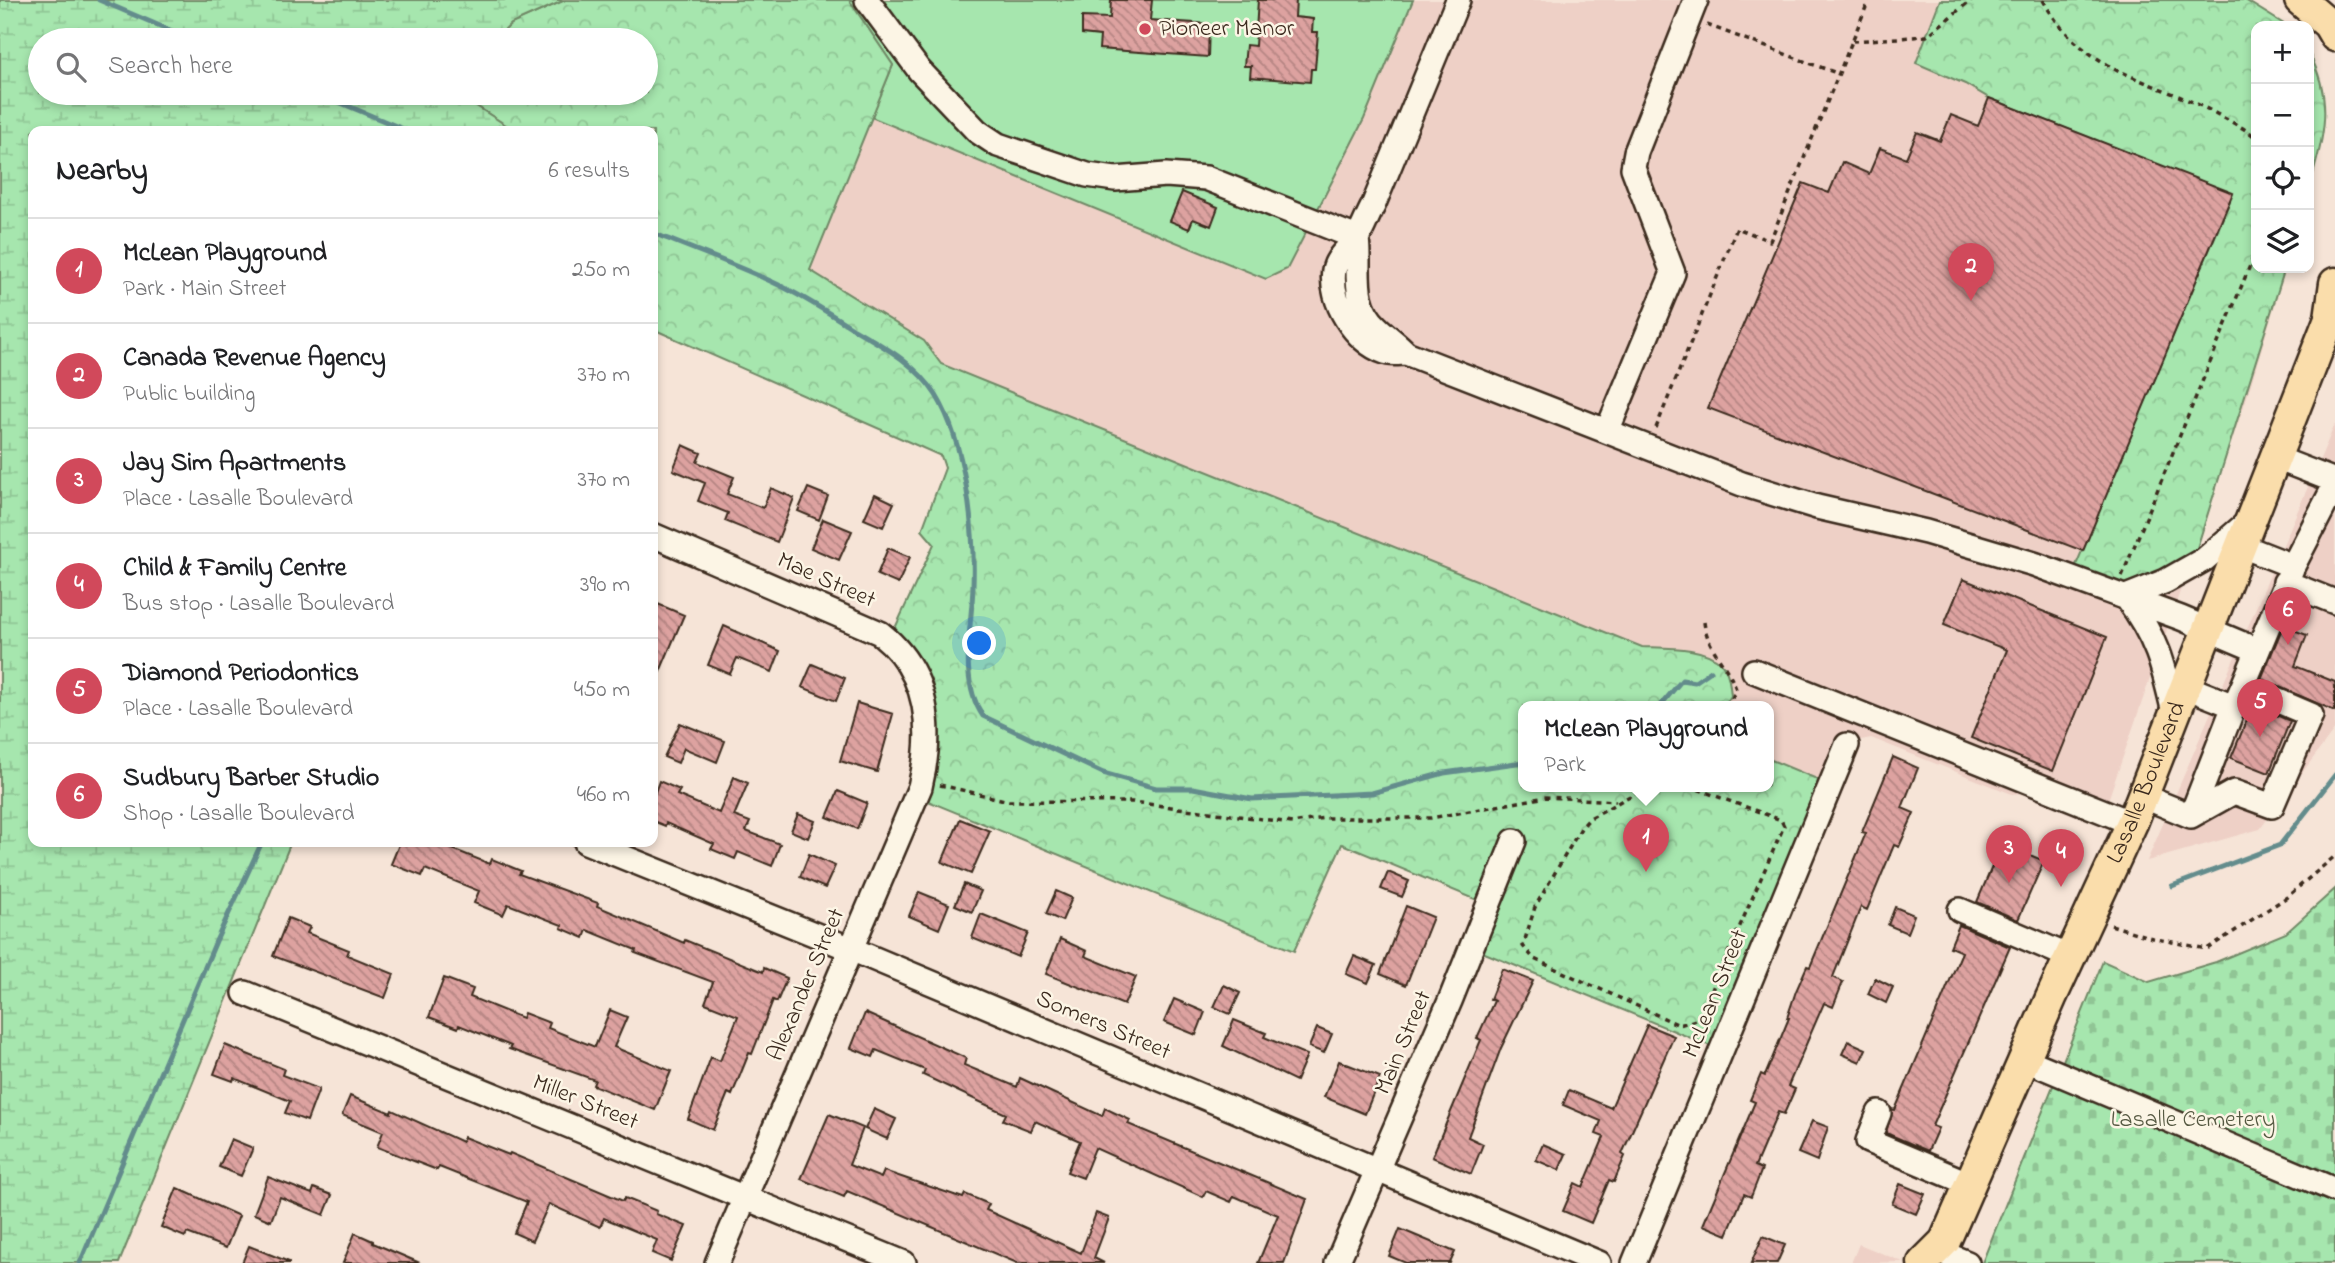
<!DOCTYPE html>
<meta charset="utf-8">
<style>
body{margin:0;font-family:"Indie Flower",sans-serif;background:#f2f2f2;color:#202124}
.controls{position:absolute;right:21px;top:21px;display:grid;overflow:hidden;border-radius:14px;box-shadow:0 4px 10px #0003}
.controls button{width:63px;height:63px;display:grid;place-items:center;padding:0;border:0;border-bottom:2px solid #e0e0e0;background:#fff;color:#202124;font:35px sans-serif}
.you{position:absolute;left:980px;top:644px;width:24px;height:24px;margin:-18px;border:5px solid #fff;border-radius:50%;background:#1a73e8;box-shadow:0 0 0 10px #1a73e833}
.badge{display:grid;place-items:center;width:46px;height:46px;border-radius:50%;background:#d1495b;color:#fff;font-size:23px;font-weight:700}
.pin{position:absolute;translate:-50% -58px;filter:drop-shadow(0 2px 4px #0008)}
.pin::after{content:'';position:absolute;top:37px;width:24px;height:21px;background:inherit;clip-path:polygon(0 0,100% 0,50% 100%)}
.popup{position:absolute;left:1518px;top:701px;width:256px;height:91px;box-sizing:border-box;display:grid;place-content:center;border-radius:14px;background:#fff;filter:drop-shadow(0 2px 5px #0005);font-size:23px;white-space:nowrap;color:#757577}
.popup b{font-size:26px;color:#202124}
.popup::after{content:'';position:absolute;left:50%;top:100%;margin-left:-14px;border:14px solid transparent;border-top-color:#fff}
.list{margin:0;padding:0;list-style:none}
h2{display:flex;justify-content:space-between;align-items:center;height:91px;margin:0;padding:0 28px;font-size:30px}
h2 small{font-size:23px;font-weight:400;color:#757577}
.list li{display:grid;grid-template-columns:46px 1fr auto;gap:21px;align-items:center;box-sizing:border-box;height:105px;padding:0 28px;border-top:2px solid #e0e0e0}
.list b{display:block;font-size:26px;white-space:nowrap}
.list p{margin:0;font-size:23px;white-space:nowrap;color:#757577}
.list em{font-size:23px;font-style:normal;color:#757577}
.icon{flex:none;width:38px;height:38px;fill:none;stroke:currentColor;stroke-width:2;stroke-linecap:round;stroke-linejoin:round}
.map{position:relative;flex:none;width:2335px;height:1263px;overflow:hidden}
.search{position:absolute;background:#fff;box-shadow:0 4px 10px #0003;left:28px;top:28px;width:630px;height:77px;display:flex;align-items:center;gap:18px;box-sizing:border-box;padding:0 24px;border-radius:38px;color:#757577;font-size:26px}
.panel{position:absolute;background:#fff;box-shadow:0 4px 10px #0003;left:28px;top:126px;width:630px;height:721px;border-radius:14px}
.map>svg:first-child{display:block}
.built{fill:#eed0c6}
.grass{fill:#a6e6ae;stroke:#708866;stroke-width:2}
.forest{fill:url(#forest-crowns);stroke:#708866;stroke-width:2}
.wetland{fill:url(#wetland-marsh);stroke:#708866;stroke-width:2}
.cemetery{fill:url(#cemetery-stones);stroke:#708866;stroke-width:2}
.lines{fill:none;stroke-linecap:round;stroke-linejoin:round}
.stream{stroke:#638c8c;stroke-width:5}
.building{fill:url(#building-back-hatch);stroke:#3b2a1e;stroke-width:2}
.minor-casing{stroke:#3b2a1e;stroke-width:28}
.major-casing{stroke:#3b2a1e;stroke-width:35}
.path{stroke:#3b2a1e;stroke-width:3.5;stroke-dasharray:5 5;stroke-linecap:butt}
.minor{stroke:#fcf5e5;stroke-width:23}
.major{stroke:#faddab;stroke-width:30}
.poi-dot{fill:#d1495b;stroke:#fcf5e5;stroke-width:2.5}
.labels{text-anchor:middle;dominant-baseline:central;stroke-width:5;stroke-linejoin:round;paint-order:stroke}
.poi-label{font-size:24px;fill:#3b2a1e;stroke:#fcf5e5;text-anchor:start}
.street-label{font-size:24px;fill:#3b2a1e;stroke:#fcf5e5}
.park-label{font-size:24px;fill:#565942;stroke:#fcf5e5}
</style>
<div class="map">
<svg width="2335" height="1263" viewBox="0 0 2335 1263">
<defs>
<pattern id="forest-crowns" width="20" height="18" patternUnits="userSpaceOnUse" patternTransform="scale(1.75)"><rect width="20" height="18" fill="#a6e6ae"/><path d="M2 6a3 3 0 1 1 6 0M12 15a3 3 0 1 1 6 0" fill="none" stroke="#90c595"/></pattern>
<pattern id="wetland-marsh" width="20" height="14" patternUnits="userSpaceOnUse" patternTransform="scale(1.75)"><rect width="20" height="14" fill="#a6e6ae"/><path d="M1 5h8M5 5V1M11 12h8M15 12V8" fill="none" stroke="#90c595"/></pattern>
<pattern id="cemetery-stones" width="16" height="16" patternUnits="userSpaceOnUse" patternTransform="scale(1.75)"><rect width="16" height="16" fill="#a6e6ae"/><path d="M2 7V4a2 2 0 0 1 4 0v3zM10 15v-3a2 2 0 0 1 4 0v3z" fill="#90c595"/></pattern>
<pattern id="building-back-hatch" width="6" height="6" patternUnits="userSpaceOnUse" patternTransform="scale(1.75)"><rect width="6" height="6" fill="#dda2a0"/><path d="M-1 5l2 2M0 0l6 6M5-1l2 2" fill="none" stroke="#b48482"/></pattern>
</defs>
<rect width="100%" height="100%" fill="#f6e4d7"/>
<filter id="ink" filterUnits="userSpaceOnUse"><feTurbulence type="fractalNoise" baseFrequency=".0143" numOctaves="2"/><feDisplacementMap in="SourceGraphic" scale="14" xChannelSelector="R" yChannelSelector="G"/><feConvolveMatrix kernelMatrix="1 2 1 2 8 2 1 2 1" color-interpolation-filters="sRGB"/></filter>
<g filter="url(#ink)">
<path class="built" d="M1413,0H2246L2273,16L2256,26V268H2286L2247,397L2105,809L2055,790L2012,794L1871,738L1846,743L1829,784L1769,759L1768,706H1724L1731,696L1729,679L1722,664L1689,649L1642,647L941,364L924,341L810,270L871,117L1266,279L1287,269L1364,119Z
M2335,424V729L2260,829L2147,861Z
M1859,1244L1903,1262L1851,1263Z"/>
<path class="grass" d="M849,0H1413L1364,119L1287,269L1266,279L871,117L893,65Z"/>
<path class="forest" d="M565,0H849L893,65L810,270L924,341L941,364L1642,647C1665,648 1705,646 1722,664C1729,672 1730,686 1731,696L1724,706H1524V786H1768L1769,759L1829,784L1720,1050L1470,947L1487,904L1342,844L1294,951L918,797L932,723L890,639L934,544L922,530L945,468L941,456L653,329V131H515L456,93H646V40H495L511,24Z
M1940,0H2245L2287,26H2256V268H2285L2192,564L2126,597L2071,577L2233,194L1989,98L1965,84L1916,63Z
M2309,53C2335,102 2323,138 2309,189Z"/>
<path class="wetland" d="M0,0H565L511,24L495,40H40V93H456L515,131H33V842H291L119,1263H0Z"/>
<path class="cemetery" d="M2335,889V1263H1982L2103,961L2149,982L2216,962L2286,933Z"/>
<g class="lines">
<path class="stream" d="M99,0L193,40
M317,93L408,131
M653,233C697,251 743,267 785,288C809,300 832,315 854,329C885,347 916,364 936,395C966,444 975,530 973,586C972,627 958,680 983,716L1103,773L1156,788H1193L1252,799L1372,793L1444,773L1524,762
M1660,706L1682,680L1695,682L1711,671
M2172,886L2280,845L2335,775
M80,1263L216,941L262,842"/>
</g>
<path class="building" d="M1111,0H1152L1150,20L1209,24L1208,57L1099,49L1100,36L1082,34V17L1110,18Z
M1258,0H1296L1295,17L1313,19L1312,32H1318L1315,69H1311L1310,82L1250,77L1251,66H1244L1246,45L1255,46Z
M1989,98L2233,193L2083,551L1708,408L1803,183L1829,193L1842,162L1869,174L1880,148L1906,158L1917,132L1940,141L1951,115L1978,126Z
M1182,192L1218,207L1211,226L1193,219L1189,229L1170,221Z
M683,445L701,453L697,462L734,477L727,494L763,508L771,488L794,498L777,542L725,521L728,513L698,501L705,483L673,470Z
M808,488L828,496L819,520L798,511Z
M875,494L894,503L883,527L864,519Z
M823,519L852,531L839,560L811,548Z
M888,548L910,557L898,584L877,575Z
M1963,579L2107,637L2053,771L1971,738L2007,650L1944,625Z
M653,602L684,615L653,688Z
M724,626L780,651L772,672L737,658L730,674L708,665Z
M2283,626L2307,635L2295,666L2335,682V711L2261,679Z
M812,664L845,678L836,701L802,687Z
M857,703L893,714L877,772L840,761Z
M2253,705L2290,721L2269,773L2231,758Z
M680,723L725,741L717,762L684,748L678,763L664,757Z
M1893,757L1918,768L1902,808L1914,813L1899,847L1894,845L1867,910L1861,907L1833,977L1843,982L1833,1007L1824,1003L1788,1086L1795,1089L1784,1114L1778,1112L1755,1166L1762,1169L1751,1197L1744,1194L1727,1235L1703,1225L1755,1102L1750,1100L1761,1074L1765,1076L1789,1018H1787L1796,991L1807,966L1810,967L1866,833L1862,832Z
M734,777L748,783L734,816L750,822L746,831L780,844L772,866L738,852L735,859L711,849L714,844L666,823L665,826L653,821V798L659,781L680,790L677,795L719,813Z
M838,791L867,803L857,829L827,817Z
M798,814L815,821L808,838L791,831Z
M960,819L990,831L971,874L942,862Z
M400,842H435L490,864L492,859L521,871L519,874L598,903L597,906L684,943L685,940L763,972L764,968L787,978L777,1002L773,1000L752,1054L749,1053L732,1095L728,1093L713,1130L688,1119L711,1057L720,1061L738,1016L705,1003L713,982L635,953L636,950L587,930L584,938L561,928L562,925L508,904L503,915L474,903L479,891L425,869L422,876L391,864Z
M2002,843L2044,861L2018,920L1977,902Z
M809,854L835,866L825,888L800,877Z
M1388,872L1409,881L1402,897L1381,889Z
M964,884L981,891L972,912L955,905Z
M1056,891L1072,898L1062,921L1046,914Z
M919,892L949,904L939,929L909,916Z
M1406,906L1433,917L1406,985L1380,974Z
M1895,907L1914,915L1907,933L1888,925Z
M981,914L1028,933L1018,957L972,938Z
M288,918L310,927L307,933L349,950L347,955L394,974L385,998L273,956Z
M1959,925L2010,947L1932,1126L1938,1128L1928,1151L1886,1133L1892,1109L1895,1110L1962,952L1950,947Z
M1060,939L1087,951L1085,956L1136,977L1124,1005L1046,974Z
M1354,956L1376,965L1368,983L1346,974Z
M1502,969L1533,981L1501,1048L1468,1137L1483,1144L1471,1174L1432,1157L1481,1040L1477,1038L1494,1001L1490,999Z
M444,978L473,989L470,997L522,1018L524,1013L550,1023L548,1028L595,1047L610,1010L627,1017L614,1047L671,1071L655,1110L593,1085L595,1080L509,1049L511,1046L459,1025L458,1028L429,1017Z
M1875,978L1893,987L1886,1003L1868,994Z
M1224,985L1240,993L1230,1014L1214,1007Z
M1174,999L1205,1012L1196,1035L1164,1022Z
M865,1013L966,1058L964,1065L1017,1087L1020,1078L1102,1116L1105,1108L1130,1120L1128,1124L1307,1199L1284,1263H1258L1278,1215L1234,1196L1231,1202L1206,1191L1203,1197L1095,1148L1083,1178L1067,1172L1080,1141L1035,1121L1031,1131L1003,1120L1006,1114L923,1075L925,1070L876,1050L873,1057L851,1048Z
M1234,1020L1266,1033L1264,1037L1307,1055L1296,1081L1223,1046Z
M1647,1025L1674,1036L1622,1154L1625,1156L1614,1182L1609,1180L1591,1223L1563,1211L1575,1183L1583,1187L1604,1137L1596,1134L1601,1121L1563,1105L1569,1090L1611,1108Z
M1317,1028L1332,1034L1324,1053L1309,1047Z
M1848,1041L1866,1049L1860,1062L1842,1054Z
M225,1045L284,1069L282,1075L319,1089L307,1121L285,1113L290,1101L234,1078L233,1081L214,1074Z
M1339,1061L1380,1077L1365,1114L1324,1097Z
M350,1096L391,1113L392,1110L462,1142L464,1137L509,1155L510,1153L623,1201L625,1198L657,1211L656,1214L686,1226L671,1261L652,1253L657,1240L604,1218L600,1227L549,1204L532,1241L514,1233L527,1202L439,1167L437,1170L377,1147L383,1132L342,1115Z
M874,1109L896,1119L887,1139L865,1129Z
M829,1114L863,1128L849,1165L881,1178L884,1171L963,1198L965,1194L989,1204L986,1210L1081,1253L1096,1213L1109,1218L1094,1258L1104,1263H1017L847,1191L844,1197L801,1179Z
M1812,1121L1828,1127L1817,1161L1798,1153Z
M231,1139L253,1148L241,1176L219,1167Z
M1543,1144L1566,1154L1559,1170L1536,1160Z
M268,1177L312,1194L314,1188L332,1195L324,1215L280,1197L271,1221L254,1214Z
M1900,1184L1925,1194L1916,1214L1892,1204Z
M177,1188L239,1216L226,1248L187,1233L185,1237L161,1227Z
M1400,1229L1455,1252L1450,1263H1406L1389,1256Z
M355,1233L373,1241V1243L420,1263H343Z
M1763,1236L1785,1245L1777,1263H1751Z
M249,1246L289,1262V1263H242Z"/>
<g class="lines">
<g class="minor-casing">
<path id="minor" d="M867,0L919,70L977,131L998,145L1087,175L1115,179L1166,175L1206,178L1357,238
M1458,0L1373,206C1368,215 1364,226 1359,235C1351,248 1338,253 1334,270C1329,301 1355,342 1385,352C1391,355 1400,353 1406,353L1742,484L1817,507L1926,532L2034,564L2181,618L2257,650
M1357,238C1361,269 1350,302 1377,327C1386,336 1397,343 1406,353
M1608,429L1673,273L1633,168L1636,152L1696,0
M2276,458L2335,481
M653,535L880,633C929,672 934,729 920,787L717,1263
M2242,546L2293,566L2243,686
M2293,566L2335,485
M2285,582L2335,602
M2126,597L2166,581L2205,559L2250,520
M2126,597C2157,638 2163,665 2174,713
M1754,671L2132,823
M2142,796L2191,816L2234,792L2272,806L2311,715L2243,686L2234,706L2186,687
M2191,816L2234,706
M586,842L851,949L1599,1263
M1960,910L2070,957
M245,993L904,1263
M2024,1059L2335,1190
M1879,1113L1868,1141L1970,1184
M1950,1256L1967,1263
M1337,1263L1450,1001L1514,841
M1634,1263L1847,745"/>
</g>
<g class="major-casing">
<g id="major">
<path d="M2300,0L2328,24L2335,36"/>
<path id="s1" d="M1923,1263L1945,1241L2051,998L2132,823L2330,318L2335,283"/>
</g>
</g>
<path class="path" d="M2043,0C2084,76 2157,79 2224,118C2235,124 2248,130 2256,138
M1707,25L1839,74
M1853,41L1927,36L1971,0
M1656,428L1737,228L1770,241L1869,0
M2122,576L2256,251
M1704,622C1707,649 1727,664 1736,689L1729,706
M940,785L1009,801L1133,802L1292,823L1325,818H1431L1546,797L1616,801
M1648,786L1590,818L1581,828L1535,907L1523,946L1534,959L1679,1025L1699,1019L1784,826L1781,820L1689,786
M2111,925L2152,938L2207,949L2287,897L2335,856"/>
<use href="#minor" class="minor"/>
<use href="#major" class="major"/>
</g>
</g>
<circle class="poi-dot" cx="1145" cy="29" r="7"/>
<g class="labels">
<g class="poi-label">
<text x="1159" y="29">Pioneer Manor</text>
</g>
<g class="street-label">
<text transform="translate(826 581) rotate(24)">Mae Street</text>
<text stroke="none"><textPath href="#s1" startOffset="532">Lasalle Boulevard</textPath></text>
<text transform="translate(807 985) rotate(-67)">Alexander Street</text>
<text transform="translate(1716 994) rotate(-68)">McLean Street</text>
<text transform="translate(1103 1026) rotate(23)">Somers Street</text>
<text transform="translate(1404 1043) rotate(-67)">Main Street</text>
<text transform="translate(585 1103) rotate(22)">Miller Street</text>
</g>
<g class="park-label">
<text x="2193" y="1120">Lasalle Cemetery</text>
</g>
</g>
</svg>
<div class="controls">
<button>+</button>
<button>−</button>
<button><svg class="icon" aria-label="locate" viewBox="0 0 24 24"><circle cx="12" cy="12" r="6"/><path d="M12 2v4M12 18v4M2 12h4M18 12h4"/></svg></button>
<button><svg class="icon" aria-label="layers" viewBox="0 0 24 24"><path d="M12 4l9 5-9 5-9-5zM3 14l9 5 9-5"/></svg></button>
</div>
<div class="you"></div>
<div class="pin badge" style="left:1646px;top:872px">1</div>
<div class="popup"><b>McLean Playground</b>Park</div>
<div class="pin badge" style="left:1971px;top:301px">2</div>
<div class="pin badge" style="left:2009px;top:883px">3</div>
<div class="pin badge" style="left:2061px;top:887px">4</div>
<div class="pin badge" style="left:2260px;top:737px">5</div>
<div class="pin badge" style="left:2288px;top:645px">6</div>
<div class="search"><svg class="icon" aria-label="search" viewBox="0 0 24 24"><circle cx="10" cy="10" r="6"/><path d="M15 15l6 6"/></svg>Search here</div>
<section class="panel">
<h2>Nearby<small>6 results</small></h2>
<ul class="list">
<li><span class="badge">1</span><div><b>McLean Playground</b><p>Park · Main Street</p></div><em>250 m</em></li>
<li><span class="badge">2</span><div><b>Canada Revenue Agency</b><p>Public building</p></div><em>370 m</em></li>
<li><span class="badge">3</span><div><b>Jay Sim Apartments</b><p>Place · Lasalle Boulevard</p></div><em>370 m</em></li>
<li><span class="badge">4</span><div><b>Child &amp; Family Centre</b><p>Bus stop · Lasalle Boulevard</p></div><em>390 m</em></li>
<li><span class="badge">5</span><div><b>Diamond Periodontics</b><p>Place · Lasalle Boulevard</p></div><em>450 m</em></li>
<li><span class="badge">6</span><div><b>Sudbury Barber Studio</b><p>Shop · Lasalle Boulevard</p></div><em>460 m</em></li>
</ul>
</section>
</div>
